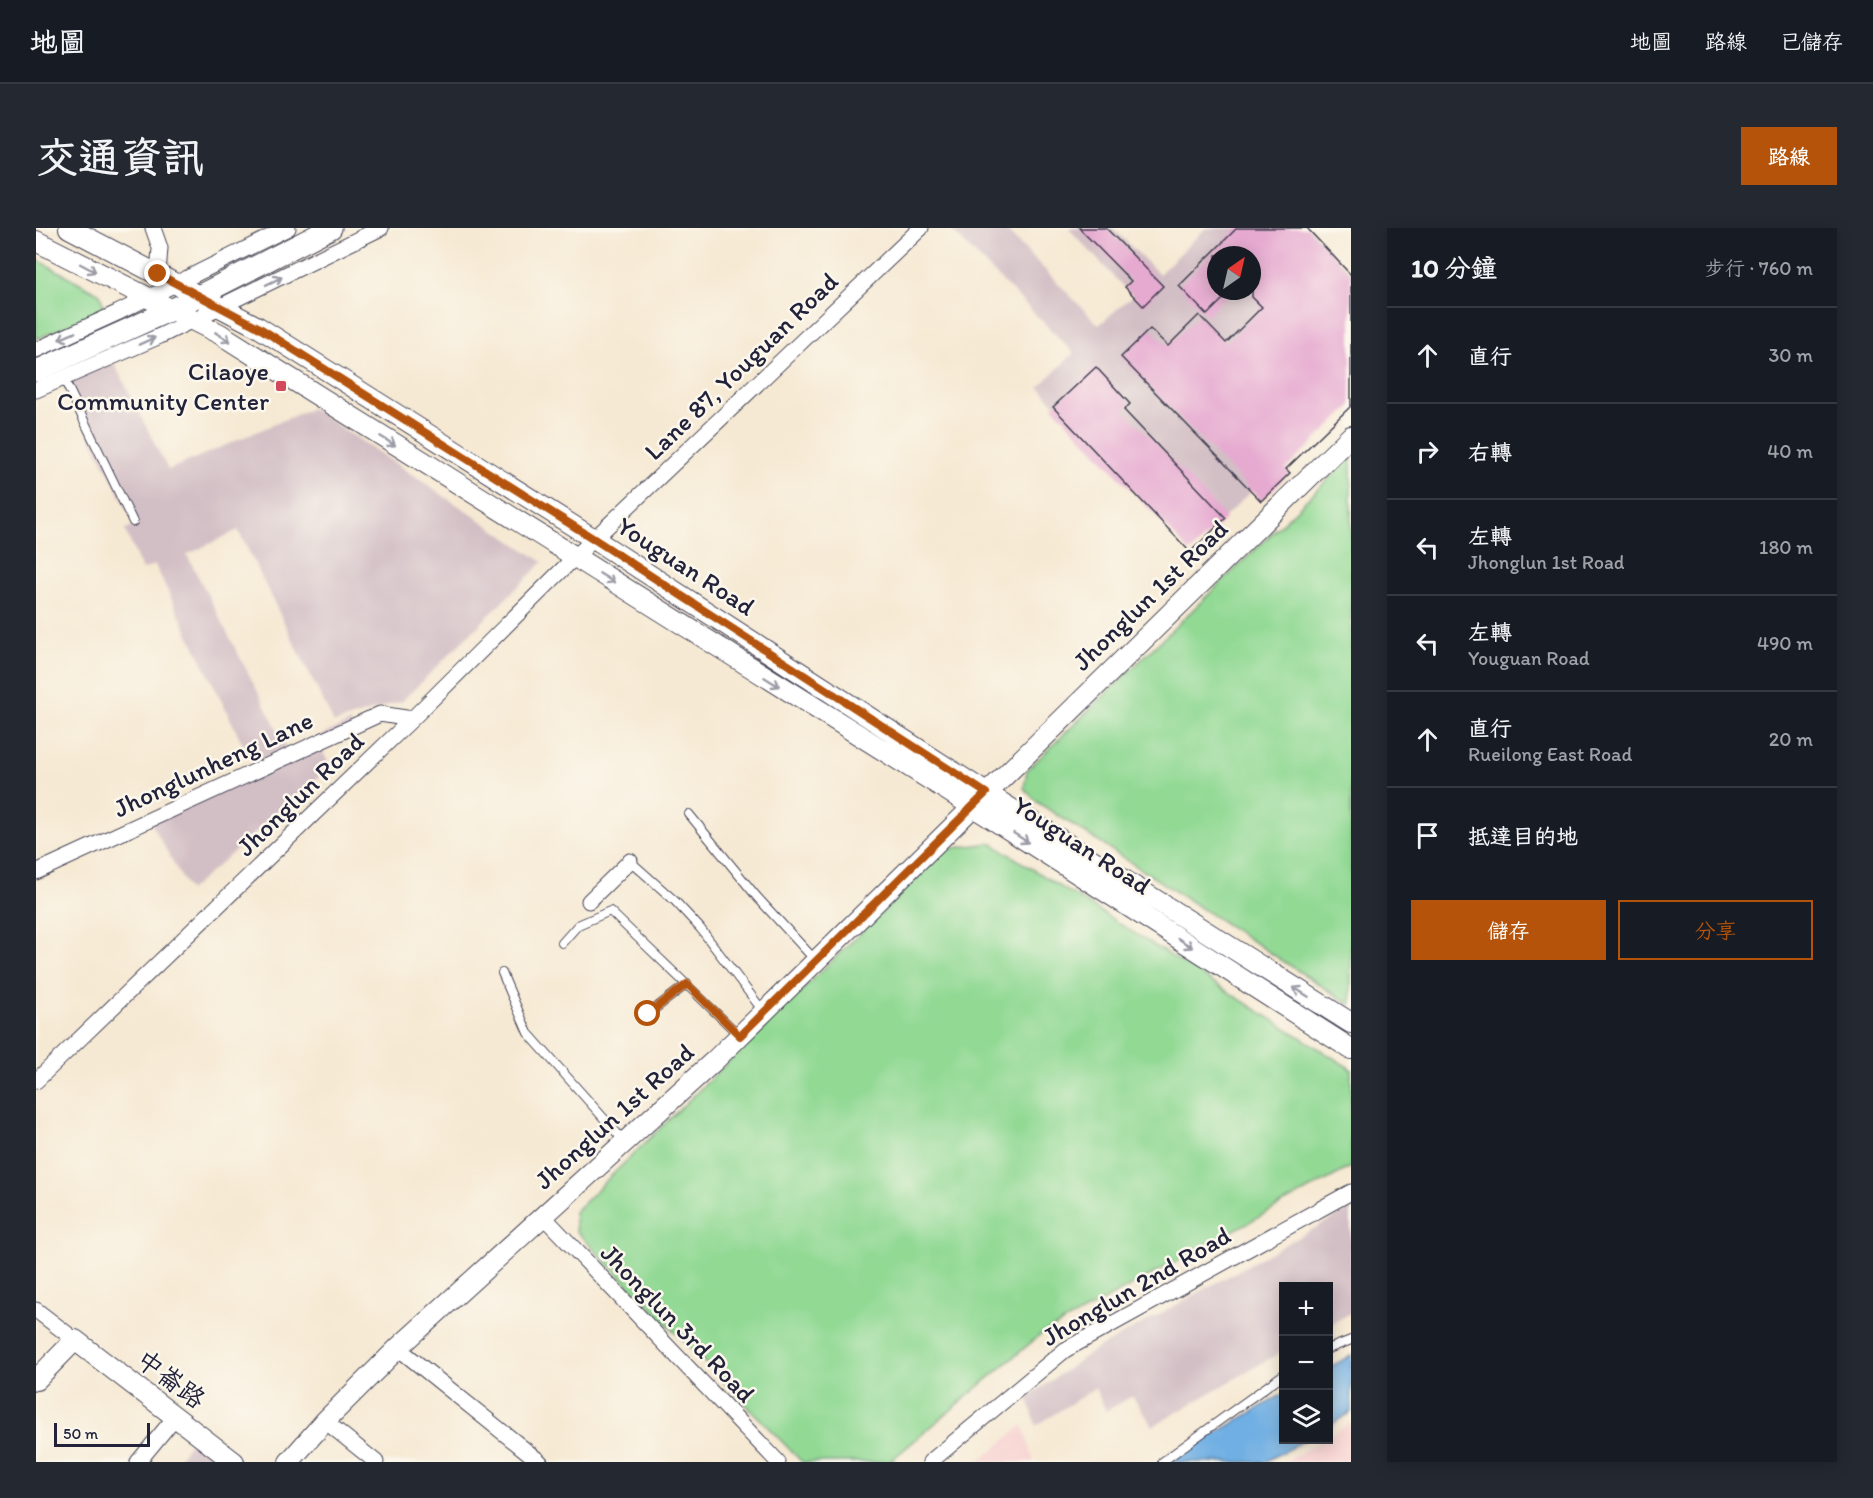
<!DOCTYPE html>
<html lang="zh-TW">
<meta charset="utf-8">
<style>
body{margin:0;font-family:Itim,"LXGW WenKai TC",sans-serif;background:#242831;color:#f1f3f6}
.controls{position:absolute;right:18px;bottom:18px;display:grid;overflow:hidden;border-radius:0px;box-shadow:0 3px 15px #0003}
.controls button{width:54px;height:54px;display:grid;place-items:center;padding:0;border:0;border-bottom:2px solid #363941;background:#171b24;color:#f1f3f6;font:30px sans-serif}
.compass{position:absolute;left:1171px;top:18px;width:54px;height:54px;border-radius:50%;background:#171b24;box-shadow:0 3px 15px #0003;rotate:34deg}
.scale{position:absolute;left:18px;bottom:15px;width:96px;box-sizing:border-box;padding-left:6px;border:3px solid #22223b;border-top:0;font-size:16px;line-height:21px;white-space:nowrap;color:#22223b;-webkit-text-stroke:4px #fbf7ec;paint-order:stroke}
.stop{position:absolute;width:18px;height:18px;margin:-14px;border:4px solid #b45309;border-radius:50%;background:#fff}
.stop.end{background:#b45309;border-color:#fff;box-shadow:0 2px 6px #0008}
.list{margin:0;padding:0;list-style:none}
h2{display:flex;justify-content:space-between;align-items:center;height:78px;margin:0;padding:0 24px;font-size:26px}
h2 small{font-size:20px;font-weight:400;color:#9ea1a6}
.list li{display:grid;grid-template-columns:39px 1fr auto;gap:18px;align-items:center;box-sizing:border-box;height:96px;padding:0 24px;border-top:2px solid #363941}
.list b{display:block;font-size:22px;white-space:nowrap}
.list p{margin:0;font-size:20px;white-space:nowrap;color:#9ea1a6}
.list em{font-size:20px;font-style:normal;color:#9ea1a6}
.actions{display:flex;gap:12px;padding:18px 24px}
.actions a{flex:1;padding:14px 0;border:2px solid #b45309;border-radius:0px;text-align:center;font-size:21px;color:#b45309}
.actions .main{background:#b45309;color:#fff}
.icon{flex:none;width:33px;height:33px;fill:none;stroke:currentColor;stroke-width:2;stroke-linecap:round;stroke-linejoin:round}
.map{position:relative;flex:none;width:1315px;height:1234px;overflow:hidden;border-radius:0px}
header{display:flex;align-items:center;gap:36px;box-sizing:border-box;height:84px;padding:0 30px;background:#171b24;border-bottom:2px solid #363941}
header strong{font-size:28px}
nav{display:flex;gap:33px;margin-inline-start:auto;font-size:21px}
.intro{display:flex;align-items:center;justify-content:space-between;box-sizing:border-box;height:144px;padding:0 36px}
h1{margin:0;font-size:42px}
.button{padding:15px 27px;border-radius:0px;background:#b45309;color:#fff;font-size:21px;font-weight:700}
main{display:flex;gap:36px;padding:0 36px}
aside{flex:1;background:#171b24;border-radius:0px;box-shadow:0 3px 15px #0003}
.map>svg:first-child{display:block}
.built{fill:#f7d0d0}
.industrial{fill:#d2bec5;fill-rule:evenodd}
.green{fill:#92d994;stroke:#5a7e68;stroke-width:1.5}
.water{fill:#70afe3;stroke:#49688f;stroke-width:1.5}
.building{fill:#e6a9d0}
.lines{fill:none;stroke-linecap:round;stroke-linejoin:round}
.service-casing{stroke:#424052;stroke-width:10}
.minor-casing{stroke:#424052;stroke-width:17}
.tertiary-casing{stroke:#424052;stroke-width:22}
.secondary-casing{stroke:#424052;stroke-width:23}
.service{stroke:#fff;stroke-width:8}
.minor{stroke:#fff;stroke-width:15}
.tertiary{stroke:#fff;stroke-width:20}
.secondary{stroke:#fff;stroke-width:21}
.oneway{stroke:#9c9ca7}
.route{stroke:#b45309;stroke-width:8}
.poi-dot{fill:#d1495b;stroke:#fbf7ec;stroke-width:2}
.labels{text-anchor:middle;dominant-baseline:central;stroke-width:5;stroke-linejoin:round;paint-order:stroke}
.street-label{font-size:26px;fill:#22223b;stroke:#fbf7ec}
.poi-label{font-size:26px;fill:#22223b;stroke:#fbf7ec;text-anchor:end}
</style>
<header>
<strong>地圖</strong>
<nav><a>地圖</a><a>路線</a><a>已儲存</a></nav>
</header>
<div class="intro"><h1>交通資訊</h1><a class="button">路線</a></div>
<main>
<div class="map">
<svg width="1315" height="1234" viewBox="0 0 1315 1234">
<rect width="100%" height="100%" fill="#fbf7ec"/>
<filter id="ink" filterUnits="userSpaceOnUse"><feTurbulence type="fractalNoise" baseFrequency=".0167" numOctaves="2"/><feDisplacementMap in="SourceGraphic" scale="12" xChannelSelector="R" yChannelSelector="G"/><feConvolveMatrix kernelMatrix="1 2 1 2 8 2 1 2 1" color-interpolation-filters="sRGB"/></filter>
<filter id="wash" filterUnits="userSpaceOnUse"><feTurbulence type="fractalNoise" baseFrequency=".008" numOctaves="4" result="noise"/><feDisplacementMap in="SourceGraphic" scale="24" xChannelSelector="R" yChannelSelector="G"/><feGaussianBlur stdDeviation="1.35" result="paint"/><feColorMatrix in="noise" values="0 0 0 0 0 0 0 0 0 0 0 0 0 0 0 0 0 1.4 0 .05"/><feComposite in="paint" operator="in"/></filter>
<g filter="url(#wash)">
<rect width="100%" height="100%" fill="#f6e9d3"/>
<path class="built" d="M1315,1194V1234H1249L1286,1212H1292L1293,1208Z
M987,1197L998,1234H943Z"/>
<path class="industrial" d="M913,0H968L1063,97L1096,68L1032,0H1077L1123,46L1170,0H1273L1315,44V163L1154,324L1003,159L1038,125ZM1180,27H1216V63H1180Z
M76,131L132,242L276,180L507,334L366,473L298,495L202,302L151,327L252,522L314,494L320,506L286,521L294,539L153,663L113,591L217,537L119,337L106,342L89,302L99,297L27,155Z
M1315,980V1085L1293,1097L1292,1058H1248L1247,1123L1117,1198L1096,1168L1070,1183L1059,1160L1000,1198L992,1169L1057,1123Z
M157,1211L185,1234H140Z"/>
<path class="green" d="M0,31L64,66L68,82L0,111Z
M1315,229V777L1001,574L988,560L991,542Z
M955,615L1315,841V939L1004,1107L853,1234H766L540,1003L538,984L911,621Z"/>
<path class="water" d="M1315,1127V1184L1293,1198V1140Z
M1247,1166L1248,1212H1269L1229,1234H1136L1149,1223Z"/>
<g id="blocks">
<path class="building" d="M1043,0H1070L1127,58L1107,78L1089,59L1095,53Z
M1201,0H1271L1315,47V178L1250,241L1254,245L1225,273L1085,129L1114,101L1132,118L1163,87L1190,115L1226,79L1216,69V27H1180V63H1195L1171,87L1143,58Z
M1060,139L1094,176L1088,182L1190,290L1154,324L1017,179Z"/>
</g>
</g>
<g filter="url(#ink)">
<use href="#blocks" fill-opacity="0" stroke="#424052" stroke-width="1.5"/>
<g class="lines">
<g class="service-casing">
<path id="service" d="M27,149L97,294
M653,586L721,669L779,732
M594,633L639,673L664,700L727,783
M526,715L542,697L574,683L703,807
M466,745L492,805L588,913
M612,786L651,756
M1292,1121L1315,1112
M1126,1234L1248,1146"/>
</g>
<g class="minor-casing">
<path id="minor" d="M117,0L124,20L122,46
M0,122L81,85L252,0
M0,162L124,108L345,0
M0,644L344,486L376,491
M553,673L594,633
M0,853L376,491L538,330L885,0
M507,988L742,1234
M0,1082L39,1112
M362,1120L504,1234
M289,1193L340,1234
M102,1234L140,1188
M894,1234L1029,1122L1315,964"/>
</g>
<g class="tertiary-casing">
<path id="tertiary" d="M33,0L222,99L558,311L950,565L1315,795
M0,13L184,106L936,578L1315,821
M0,1152L39,1112L198,1234
M253,1234L289,1193L362,1120L678,833L1315,208"/>
</g>
<g class="secondary-casing">
<path id="secondary" d="M0,143L135,82L295,0"/>
</g>
<use href="#service" class="service"/>
<use href="#minor" class="minor"/>
<use href="#tertiary" class="tertiary"/>
<use href="#secondary" class="secondary"/>
</g>
<defs><path id="oneway-shaft" d="M-6 0H5M1.5-3L5.5 0L1.5 3" fill="none" stroke-width="1.6" stroke-linecap="round" stroke-linejoin="round" transform="scale(1.5)"/></defs>
<g class="oneway">
<use href="#oneway-shaft" transform="translate(52 40) rotate(28)"/>
<use href="#oneway-shaft" transform="translate(238 53) rotate(-26)"/>
<use href="#oneway-shaft" transform="translate(31 108) rotate(156)"/>
<use href="#oneway-shaft" transform="translate(187 109) rotate(31)"/>
<use href="#oneway-shaft" transform="translate(111 113) rotate(-24)"/>
<use href="#oneway-shaft" transform="translate(352 213) rotate(32)"/>
<use href="#oneway-shaft" transform="translate(571 350) rotate(32)"/>
<use href="#oneway-shaft" transform="translate(736 454) rotate(32)"/>
<use href="#oneway-shaft" transform="translate(985 610) rotate(33)"/>
<use href="#oneway-shaft" transform="translate(1149 715) rotate(33)"/>
<use href="#oneway-shaft" transform="translate(1265 764) rotate(-148)"/>
</g>
</g>
<g class="lines" filter="url(#ink)">
<path class="route" d="M122,46L222,99L558,311L950,565L704,808L651,756L612,786"/>
</g>
<rect class="poi-dot" x="239" y="152" width="12" height="12" rx="3"/>
<g class="labels">
<g class="street-label">
<text transform="translate(705 138) rotate(-44)">Lane 87, Youguan Road</text>
<text transform="translate(650 338) rotate(33)">Youguan Road</text>
<text transform="translate(1114 367) rotate(-44)">Jhonglun 1st Road</text>
<text transform="translate(177 536) rotate(-25)">Jhonglunheng Lane</text>
<text transform="translate(264 566) rotate(-44)">Jhonglun Road</text>
<text transform="translate(1046 617) rotate(33)">Youguan Road</text>
<text transform="translate(578 888) rotate(-42)">Jhonglun 1st Road</text>
<text transform="translate(1100 1058) rotate(-30)">Jhonglun 2nd Road</text>
<text transform="translate(642 1095) rotate(46)">Jhonglun 3rd Road</text>
<text transform="translate(135 1151) rotate(37)">中崙路</text>
</g>
<g class="poi-label">
<text x="233" y="143">Cilaoye<tspan x="233" dy="30">Community Center</tspan></text>
</g>
</g>
</svg>
<div class="controls">
<button>+</button>
<button>−</button>
<button><svg class="icon" aria-label="layers" viewBox="0 0 24 24"><path d="M12 4l9 5-9 5-9-5zM3 14l9 5 9-5"/></svg></button>
</div>
<svg class="compass" viewBox="-18 -18 36 36"><path d="M0-13l5 13h-10z" fill="#e53935"/><path d="M0 13l5-13h-10z" fill="#9ea1a6"/></svg>
<div class="scale">50 m</div>
<div class="stop" style="left:612px;top:786px"></div>
<div class="stop end" style="left:122px;top:46px"></div>
</div>
<aside>
<h2>10 分鐘<small>步行 · 760 m</small></h2>
<ul class="list">
<li><svg class="icon" aria-label="ahead" viewBox="0 0 24 24"><path d="M12 20V5M6 11l6-6 6 6"/></svg><div><b>直行</b></div><em>30 m</em></li>
<li><svg class="icon" aria-label="right" viewBox="0 0 24 24"><path d="M7 20v-9h11M14 6l5 5-5 5"/></svg><div><b>右轉</b></div><em>40 m</em></li>
<li><svg class="icon" aria-label="left" viewBox="0 0 24 24"><path d="M17 20v-9H6M10 6l-5 5 5 5"/></svg><div><b>左轉</b><p>Jhonglun 1st Road</p></div><em>180 m</em></li>
<li><svg class="icon" aria-label="left" viewBox="0 0 24 24"><path d="M17 20v-9H6M10 6l-5 5 5 5"/></svg><div><b>左轉</b><p>Youguan Road</p></div><em>490 m</em></li>
<li><svg class="icon" aria-label="ahead" viewBox="0 0 24 24"><path d="M12 20V5M6 11l6-6 6 6"/></svg><div><b>直行</b><p>Rueilong East Road</p></div><em>20 m</em></li>
<li><svg class="icon" aria-label="arrive" viewBox="0 0 24 24"><path d="M6 21V4h12l-3 4 3 4H6"/></svg><div><b>抵達目的地</b></div></li>
</ul>
<div class="actions"><a class="main">儲存</a><a>分享</a></div>
</aside>
</main>
